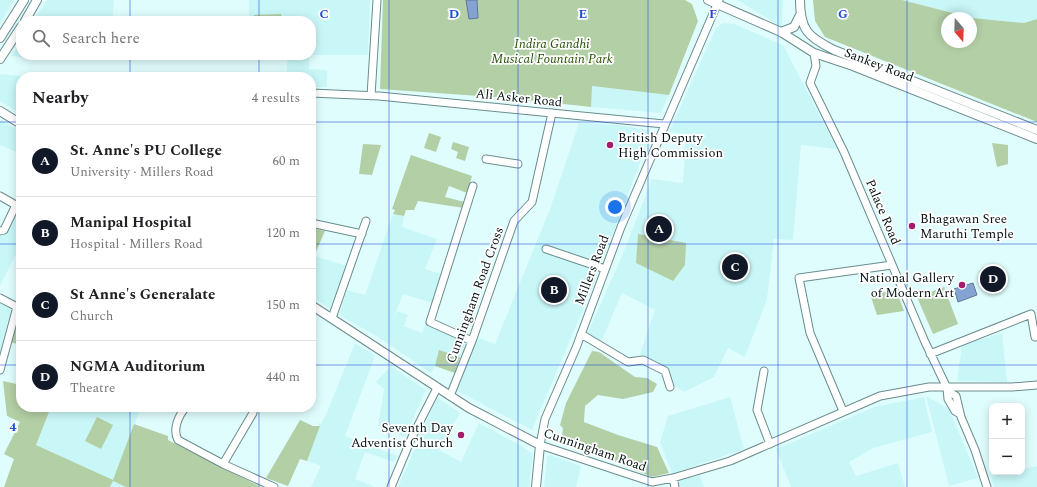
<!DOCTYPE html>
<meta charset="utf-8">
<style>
body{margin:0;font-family:Spectral,serif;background:#f2f2f2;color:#202124}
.controls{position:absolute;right:12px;bottom:12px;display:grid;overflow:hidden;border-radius:8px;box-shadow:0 2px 10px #0003}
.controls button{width:36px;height:36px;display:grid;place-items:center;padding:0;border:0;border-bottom:1px solid #e0e0e0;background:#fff;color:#202124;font:20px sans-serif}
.compass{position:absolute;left:941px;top:12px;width:36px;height:36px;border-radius:50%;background:#fff;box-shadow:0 2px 10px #0003;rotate:161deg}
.you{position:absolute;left:615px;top:207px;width:14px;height:14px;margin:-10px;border:3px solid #fff;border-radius:50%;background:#1a73e8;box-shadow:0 0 0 6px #1a73e833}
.badge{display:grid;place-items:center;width:26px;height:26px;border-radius:50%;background:#111827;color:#fff;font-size:13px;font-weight:700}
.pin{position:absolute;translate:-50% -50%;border:2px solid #fff;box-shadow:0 1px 4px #0006}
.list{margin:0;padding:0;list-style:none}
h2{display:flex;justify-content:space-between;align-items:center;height:52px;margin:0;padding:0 16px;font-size:17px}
h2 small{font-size:13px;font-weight:400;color:#757577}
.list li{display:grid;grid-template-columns:26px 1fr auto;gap:12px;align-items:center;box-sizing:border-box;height:72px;padding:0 16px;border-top:1px solid #e0e0e0}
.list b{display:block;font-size:15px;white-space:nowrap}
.list p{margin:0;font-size:13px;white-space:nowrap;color:#757577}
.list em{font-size:13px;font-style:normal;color:#757577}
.icon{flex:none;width:22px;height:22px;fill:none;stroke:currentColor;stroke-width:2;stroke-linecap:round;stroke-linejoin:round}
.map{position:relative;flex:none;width:1037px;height:487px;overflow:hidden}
.search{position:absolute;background:#fff;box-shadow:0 2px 10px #0003;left:16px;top:16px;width:300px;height:44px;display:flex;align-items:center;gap:10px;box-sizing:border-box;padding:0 14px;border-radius:16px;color:#757577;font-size:15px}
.panel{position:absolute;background:#fff;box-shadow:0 2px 10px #0003;left:16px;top:72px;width:300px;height:340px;border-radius:16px}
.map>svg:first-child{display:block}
.built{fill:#c9f7f8}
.green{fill:#b3cfa5;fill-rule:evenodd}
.water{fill:#84a3d3;stroke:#5e7799}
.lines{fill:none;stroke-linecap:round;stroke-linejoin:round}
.minor-casing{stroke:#6a8c8c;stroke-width:9}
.major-casing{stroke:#6a8c8c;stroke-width:10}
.minor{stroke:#fff;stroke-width:7}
.major{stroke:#fff;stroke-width:8}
.grid{fill:none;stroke:#1d4ed8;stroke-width:1;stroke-opacity:0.55}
.poi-dot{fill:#a31d6a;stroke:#fff;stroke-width:1.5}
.labels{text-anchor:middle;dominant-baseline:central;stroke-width:3.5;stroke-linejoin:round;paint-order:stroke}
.park-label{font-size:13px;font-style:italic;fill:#275006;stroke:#fff}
.street-label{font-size:13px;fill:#051112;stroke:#fff}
.poi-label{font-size:13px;fill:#051112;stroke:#fff;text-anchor:start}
.grid-label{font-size:13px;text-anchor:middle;font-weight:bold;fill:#1d4ed8;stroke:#fff;stroke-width:3.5;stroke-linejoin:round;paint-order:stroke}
</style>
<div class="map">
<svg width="1037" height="487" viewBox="0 0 1037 487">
<rect width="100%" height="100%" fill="#e0fdfd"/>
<path class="built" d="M0,0H14L0,24Z
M47,0H114L112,21H33Z
M249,0H370L368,55H311V21H249Z
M737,0H783L782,27Z
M902,0H1037V19L1024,23L972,18Z
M723,23L734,24L783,45L837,149L801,145L793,240L774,239L767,299L745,357L728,348L714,377L684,392L671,383L669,372L640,354L655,310L622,293L599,347L585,339L622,256L652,179L683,183L686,134L669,132L716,28Z
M21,41V55H54V60L11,56Z
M288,55H309V69L327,70V87H311V77H286Z
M0,74L30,77H21V114L0,101Z
M591,86L669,95L661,113L591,107Z
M0,120L21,132V154L0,145Z
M579,123L619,125L652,131L592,288L532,430L457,391L476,337L495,344L550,209Z
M16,211L21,214V244L0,286V235L3,236Z
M393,214L404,216L402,227L437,239L425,269L441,274L432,303L403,294L392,322L397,311L408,315L404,326L401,325L422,333L426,323L466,340L455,373L435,366L431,373L378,337L339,315L347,290L365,295Z
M311,255L347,266L332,310L311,296Z
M0,302L13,308L0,361Z
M1002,333L1007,382L957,381L962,345Z
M355,343L375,356L345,436L397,456L394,462L365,452L355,479L375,487H311L321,466L307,461L320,426L318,425L319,423L321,424L327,412Z
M391,366L426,390L405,437L378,426L384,389L376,382Z
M926,396L949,409L978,478L949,486Z
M437,397L460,413L439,450L461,462L479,423L520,445L533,454L529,487H398Z
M730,397L744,449L672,474L660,442L668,416Z
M924,397L932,432L873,448L849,462L856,476L898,463L905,487H791L776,449L874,407Z
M51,407H141L113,481L126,487H110L113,481L36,445Z
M550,455L581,466L576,487H544L547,456Z
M1037,466V487H994L991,476L1009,472H1022V469Z
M700,475L704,487H680L678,481Z"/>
<path class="green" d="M383,0H685L692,4L698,21L669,95L592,86L591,107L507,98L380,89Z
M813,0H902L972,18L1024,23L1037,19V122L825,37L815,21ZM947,18H971V42H947Z
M281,14L282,21H255L254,15Z
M429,133L441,137L436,152L424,148Z
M453,142L469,147L465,161L456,158L458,152L451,149Z
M992,143L1008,145V164L997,167Z
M363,144L381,145L372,175L359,174Z
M411,155L472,176L467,193L449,186L445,197L465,202L464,208L418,201L414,210H406L404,216L393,214L395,210L392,209Z
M311,228L325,231L314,256L311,255Z
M638,234L686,243L685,265L673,281L636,263Z
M944,287L958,324L933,334L917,297Z
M896,290L904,311L877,315L870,294Z
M19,310L21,311V345L10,342Z
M439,350L460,357L455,373L435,366Z
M592,351L599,352L635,377L647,378L657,384L653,392L623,399L598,395L585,406L584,422L618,435L657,447L669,473L652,477L578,446L562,436L563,428L560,425L566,403Z
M3,381L21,385V407H51L36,445L113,480L134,424L168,436V440L261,487H126L113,481L110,487H4L14,459L4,454L20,422L7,416Z
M97,417L113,425L101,449L85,441Z
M300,420L313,426H320L307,461L300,459L288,486L266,478Z"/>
<path class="water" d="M466,0H477L478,18L469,19Z
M973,283L977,295L958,302L954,289Z"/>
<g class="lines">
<g class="minor-casing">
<path id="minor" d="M719,0L621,227L576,348L545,419L540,445L652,482L673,478L730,461L880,396L929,387H1012L1037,385
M814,53L816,66L810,83L844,152L925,342L947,388L948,399L955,411L960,414
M311,93L379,96L664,124
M371,96L377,0
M486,159L518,164
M0,196L21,208
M311,223L362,234
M0,231L4,230L16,205
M546,249L605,269
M0,298L21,309
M332,318L366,221
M581,334L628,362L643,360L665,371L670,387
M472,341L430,322L473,186
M930,354L1031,314L1035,337
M0,370L17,307
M764,371L757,410L770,444
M949,392L956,396L961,417L975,450L987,487
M450,396L472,341L514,221L532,202L552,113
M186,407C179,415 172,429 178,440L223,464L274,487
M843,411L810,333L799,278L892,265
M223,464L253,413L254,407
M673,478L675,487
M391,487L412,437L437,388"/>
</g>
<g class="major-casing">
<path id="major" d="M708,0L781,32L814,53L853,66L1037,139
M800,0C800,30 808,37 834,50L1037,130
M25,21L37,0
M781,32L794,27L800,15
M0,38L24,0
M0,59L21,27
M0,111L21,124
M311,305L469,408L540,445L536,487"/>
</g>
<use href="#minor" class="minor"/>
<use href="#major" class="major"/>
</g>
<path class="grid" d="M130,0V21M259,0V21M389,0V487M518,0V487M648,0V487M778,0V487M907,0V487M130,55V77M259,55V77M0,122H21M311,122H1037M0,244H21M311,244H1037M0,365H21M311,365H1037M130,407V487M259,407V487"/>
<g class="poi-dot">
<circle cx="610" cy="145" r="4"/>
<circle cx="912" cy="226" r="4"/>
<circle cx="962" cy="285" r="4"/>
<circle cx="461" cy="435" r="4"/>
</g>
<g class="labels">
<g class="park-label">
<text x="552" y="44">Indira Gandhi<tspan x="552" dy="15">Musical Fountain Park</tspan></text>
</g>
<g class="street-label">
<text transform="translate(879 65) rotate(21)">Sankey Road</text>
<text transform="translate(519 98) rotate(6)">Ali Asker Road</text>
<text transform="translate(883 212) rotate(67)">Palace Road</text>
<text transform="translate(592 270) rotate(-69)">Millers Road</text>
<text transform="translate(475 295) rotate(-70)">Cunningham Road Cross</text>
<text transform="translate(595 450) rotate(19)">Cunningham Road</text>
</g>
<g class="poi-label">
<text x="618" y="138">British Deputy<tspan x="618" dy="15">High Commission</tspan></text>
<text x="920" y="219">Bhagawan Sree<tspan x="920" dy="15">Maruthi Temple</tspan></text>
<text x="954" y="278" text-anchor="end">National Gallery<tspan x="954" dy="15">of Modern Art</tspan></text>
<text x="453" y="428" text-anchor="end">Seventh Day<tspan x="453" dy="15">Adventist Church</tspan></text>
</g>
</g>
<g class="grid-label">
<text x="324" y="18">C</text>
<text x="454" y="18">D</text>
<text x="583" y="18">E</text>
<text x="713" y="18">F</text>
<text x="843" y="18">G</text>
<text x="13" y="431">4</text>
</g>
</svg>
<div class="controls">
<button>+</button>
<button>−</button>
</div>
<svg class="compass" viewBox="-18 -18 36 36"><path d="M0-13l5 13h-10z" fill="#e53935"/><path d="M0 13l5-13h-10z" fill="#757577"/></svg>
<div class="you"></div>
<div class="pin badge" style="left:659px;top:229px">A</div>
<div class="pin badge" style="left:554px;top:290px">B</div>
<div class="pin badge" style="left:735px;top:267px">C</div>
<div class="pin badge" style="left:993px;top:279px">D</div>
<div class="search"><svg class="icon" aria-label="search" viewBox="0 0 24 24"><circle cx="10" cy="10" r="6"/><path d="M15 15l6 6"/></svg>Search here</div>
<section class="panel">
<h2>Nearby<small>4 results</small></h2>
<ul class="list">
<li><span class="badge">A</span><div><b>St. Anne's PU College</b><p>University · Millers Road</p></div><em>60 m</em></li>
<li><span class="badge">B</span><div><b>Manipal Hospital</b><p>Hospital · Millers Road</p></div><em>120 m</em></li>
<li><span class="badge">C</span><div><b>St Anne's Generalate</b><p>Church</p></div><em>150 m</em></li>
<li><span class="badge">D</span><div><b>NGMA Auditorium</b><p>Theatre</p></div><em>440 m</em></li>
</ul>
</section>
</div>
